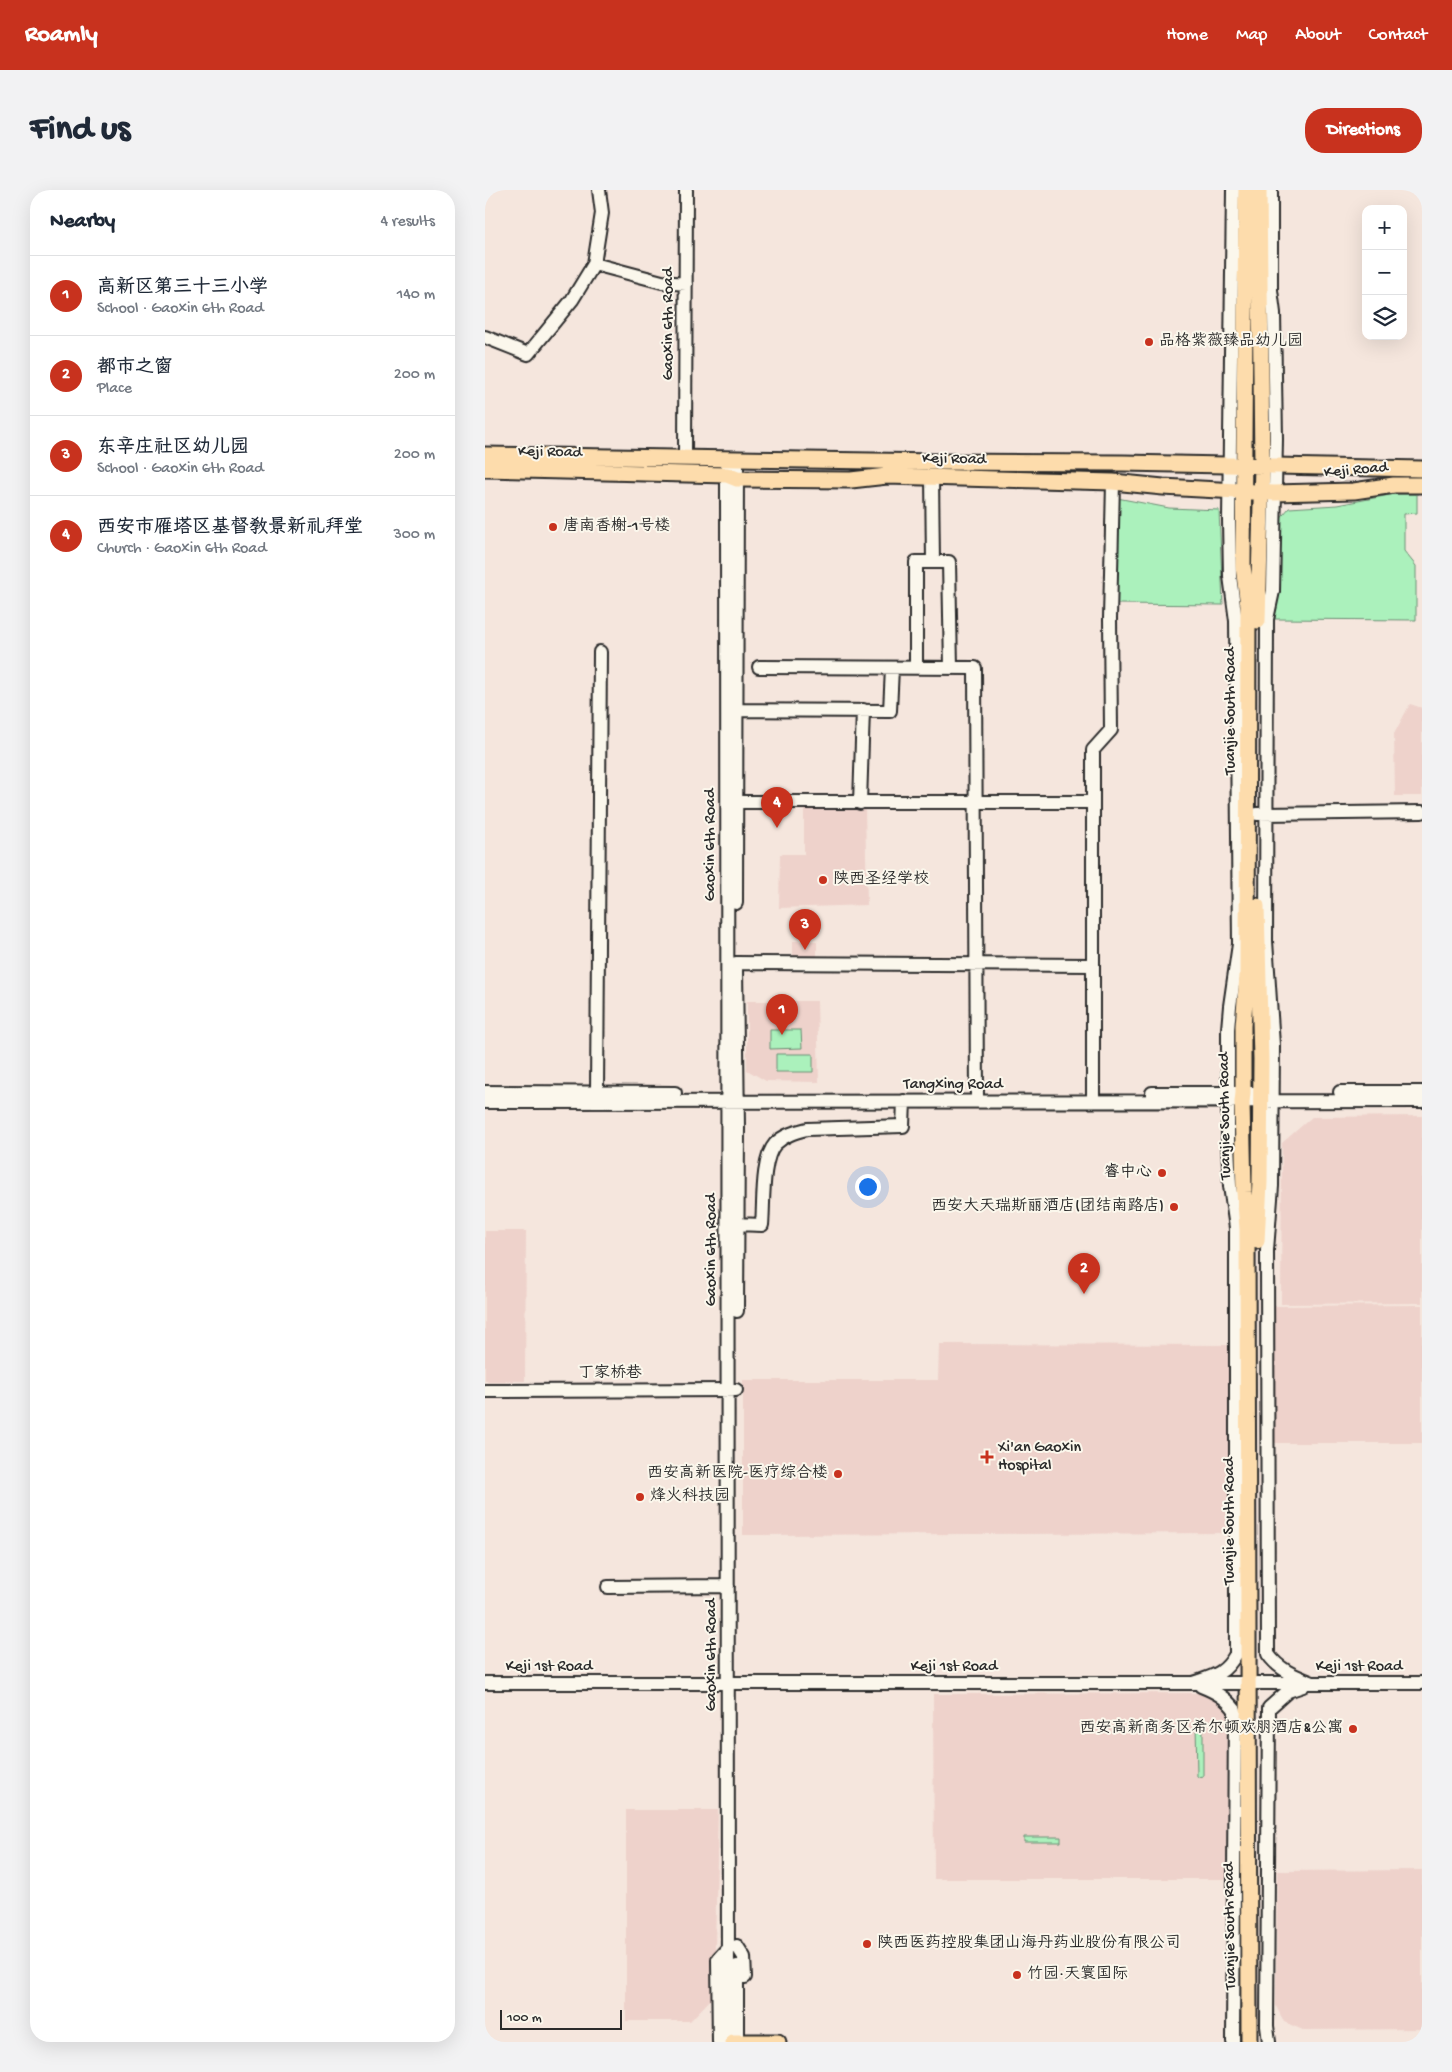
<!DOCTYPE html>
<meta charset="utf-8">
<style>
body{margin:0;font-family:"Gochi Hand","LXGW WenKai TC",sans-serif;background:#f2f2f3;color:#1f2937}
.controls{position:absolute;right:15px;top:15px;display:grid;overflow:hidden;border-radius:10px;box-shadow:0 5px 20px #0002}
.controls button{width:45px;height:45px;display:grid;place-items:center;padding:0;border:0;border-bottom:1px solid #e0e1e3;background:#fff;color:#1f2937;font:25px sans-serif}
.scale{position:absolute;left:15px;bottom:12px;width:122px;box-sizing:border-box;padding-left:5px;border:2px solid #2b2b2b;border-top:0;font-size:14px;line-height:18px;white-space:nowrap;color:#2b2b2b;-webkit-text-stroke:4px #fbf7ec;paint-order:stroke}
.you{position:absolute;left:382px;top:996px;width:18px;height:18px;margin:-12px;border:4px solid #fff;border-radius:50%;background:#1a73e8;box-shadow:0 0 0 8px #1a73e833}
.badge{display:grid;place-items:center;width:32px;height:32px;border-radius:50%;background:#c8321e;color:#fff;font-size:16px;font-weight:700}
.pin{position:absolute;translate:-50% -41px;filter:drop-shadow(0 1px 2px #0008)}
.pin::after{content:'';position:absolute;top:26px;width:18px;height:15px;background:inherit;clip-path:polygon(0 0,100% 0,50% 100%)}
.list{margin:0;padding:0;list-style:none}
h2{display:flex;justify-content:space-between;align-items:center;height:65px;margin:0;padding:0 20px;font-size:21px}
h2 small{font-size:16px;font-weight:400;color:#747a83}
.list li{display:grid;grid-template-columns:32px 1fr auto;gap:15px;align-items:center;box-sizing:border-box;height:80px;padding:0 20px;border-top:1px solid #e0e1e3}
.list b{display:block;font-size:19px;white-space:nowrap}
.list p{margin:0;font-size:16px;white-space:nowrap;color:#747a83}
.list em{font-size:16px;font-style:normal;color:#747a83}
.icon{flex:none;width:28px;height:28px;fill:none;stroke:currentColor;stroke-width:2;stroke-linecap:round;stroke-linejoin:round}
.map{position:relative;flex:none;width:937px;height:1852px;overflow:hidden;border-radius:20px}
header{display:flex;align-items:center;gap:30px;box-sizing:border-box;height:70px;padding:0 25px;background:#c8321e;color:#fff}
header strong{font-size:24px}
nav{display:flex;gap:28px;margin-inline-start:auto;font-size:18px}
.intro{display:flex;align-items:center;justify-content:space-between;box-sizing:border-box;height:120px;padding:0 30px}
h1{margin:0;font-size:35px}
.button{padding:12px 22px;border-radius:20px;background:#c8321e;color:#fff;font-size:18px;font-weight:700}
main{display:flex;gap:30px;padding:0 30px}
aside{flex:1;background:#fff;border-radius:20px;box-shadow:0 5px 20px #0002}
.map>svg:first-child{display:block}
.built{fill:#eed2cb}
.green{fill:#abf1bc;stroke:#6b8e74}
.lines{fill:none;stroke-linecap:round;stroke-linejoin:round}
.minor-casing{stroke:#2b2b2b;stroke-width:16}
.major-casing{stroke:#2b2b2b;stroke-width:19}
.minor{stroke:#fbf7ec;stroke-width:12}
.major{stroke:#fddcac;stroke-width:15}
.poi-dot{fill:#c8321e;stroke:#fbf7ec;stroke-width:2}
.labels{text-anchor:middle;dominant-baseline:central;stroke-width:4;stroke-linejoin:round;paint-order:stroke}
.street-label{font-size:16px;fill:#2b2b2b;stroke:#fbf7ec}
.poi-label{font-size:16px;fill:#2b2b2b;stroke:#fbf7ec;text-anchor:start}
</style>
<header>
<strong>Roamly</strong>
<nav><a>Home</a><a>Map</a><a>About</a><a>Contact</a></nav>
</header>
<div class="intro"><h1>Find us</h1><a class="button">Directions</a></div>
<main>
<aside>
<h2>Nearby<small>4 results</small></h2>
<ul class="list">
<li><span class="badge">1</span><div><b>高新区第三十三小学</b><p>School · Gaoxin 6th Road</p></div><em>140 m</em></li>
<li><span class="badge">2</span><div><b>都市之窗</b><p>Place</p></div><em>200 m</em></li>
<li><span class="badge">3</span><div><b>东辛庄社区幼儿园</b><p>School · Gaoxin 6th Road</p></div><em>200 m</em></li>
<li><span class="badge">4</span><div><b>西安市雁塔区基督教景新礼拜堂</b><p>Church · Gaoxin 6th Road</p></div><em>300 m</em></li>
</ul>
</aside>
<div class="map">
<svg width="937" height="1852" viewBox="0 0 937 1852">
<rect width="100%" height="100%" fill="#f5e6dd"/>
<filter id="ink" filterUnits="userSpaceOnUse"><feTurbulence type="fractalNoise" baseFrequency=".02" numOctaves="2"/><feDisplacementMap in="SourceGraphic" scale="10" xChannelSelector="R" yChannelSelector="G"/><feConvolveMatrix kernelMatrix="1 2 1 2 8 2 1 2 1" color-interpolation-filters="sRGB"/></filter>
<g filter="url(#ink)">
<path class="built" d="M925,514L937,518V606H910L909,544Z
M319,616L380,617L382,715L294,718L295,664H319Z
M308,751H332V769H308Z
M262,811H332L334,892L281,891L262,880Z
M937,926V1113L796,1114L797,953L827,927Z
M0,1041H41L40,1191H0Z
M937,1115V1253H789V1116Z
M454,1154L747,1155L746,1343L258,1345V1190H453Z
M722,1503L742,1517L741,1689H449L448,1504Z
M141,1620H233L229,1806L205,1831H141Z
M937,1680V1839L818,1840L799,1832L791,1816L792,1681Z"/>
<path class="green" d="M910,304H932V323L919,324V361L931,376V430L790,429L793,331L804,318L852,315Z
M632,308L684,318L734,320L738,415L630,414Z
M285,840H316L317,858L285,859Z
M291,864H328V882H291Z
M711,1534L716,1535L718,1538V1586L712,1587Z
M539,1647H576V1652H539Z"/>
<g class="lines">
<g class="minor-casing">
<path id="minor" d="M786,0V100L789,123L791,249L788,401L782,429L781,751L788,855L787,996L782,1060L783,1464C794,1480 810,1486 828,1493
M109,74L177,92L201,94
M0,147L43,164L87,110L109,74L117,23L114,0
M200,267L201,0
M242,278L243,1852
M447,286L448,372H464L466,478
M274,477L490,478L492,910
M431,478V372H448
M243,520L405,521L407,478
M252,612H608
M375,613L378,520
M772,624L937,622
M251,713L252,268
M251,773L608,775
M251,778L253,938L252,1121
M0,902L190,903
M855,902H937
M112,903L115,462
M667,903H785
M608,911V560L626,540L625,429L628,292
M0,912L937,911
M252,1034L277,1035C279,1014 276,970 290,954C299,945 310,942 322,939L418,936L419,911
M0,1201L251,1200
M123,1397L243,1396
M0,1493H937
M708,1493C729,1486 740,1484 751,1464V1038L745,996L743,955V839L745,816L754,754L751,431L745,386L744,330L748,0
M716,1496C731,1502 740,1507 750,1520L748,1852
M252,1756L259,1767L260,1787
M252,1776V1852
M234,1852L233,1769L243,1758
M784,1852L782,1836L784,1518L803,1501L818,1496"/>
</g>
<g class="major-casing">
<path id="major" d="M761,0L758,376L763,415L762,786L758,836V903L757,912L759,1002L762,1039L764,1852
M0,265L454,272L638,273L937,279
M0,279L242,285L252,289L366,290L402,286L628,292L678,297L789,303L869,301L909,295H937
M773,431L777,275L774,0
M772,1051L775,992L776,869L772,716
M248,1852H293"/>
</g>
<use href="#minor" class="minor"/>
<use href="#major" class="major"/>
</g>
</g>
<g class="poi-dot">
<circle cx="664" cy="152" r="5"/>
<circle cx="68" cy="337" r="5"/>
<circle cx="338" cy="690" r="5"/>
<circle cx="677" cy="983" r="5"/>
<circle cx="689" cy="1017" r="5"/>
<path d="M499.5 1259.5h5v5h5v5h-5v5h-5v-5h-5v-5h5z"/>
<circle cx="353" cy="1284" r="5"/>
<circle cx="155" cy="1307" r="5"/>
<circle cx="868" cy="1539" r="5"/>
<circle cx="382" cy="1754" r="5"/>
<circle cx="532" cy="1785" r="5"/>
</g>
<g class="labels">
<g class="street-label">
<text transform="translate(184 134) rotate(-90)">Gaoxin 6th Road</text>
<text transform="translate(65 263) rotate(1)">Keji Road</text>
<text transform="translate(469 270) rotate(1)">Keji Road</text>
<text transform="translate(871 281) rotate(-5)">Keji Road</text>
<text transform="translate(746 521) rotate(-90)">Tuanjie South Road</text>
<text transform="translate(226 655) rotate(-90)">Gaoxin 6th Road</text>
<text x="468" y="895">Tangxing Road</text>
<text transform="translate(741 926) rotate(-91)">Tuanjie South Road</text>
<text transform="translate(227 1060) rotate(-90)">Gaoxin 6th Road</text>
<text x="125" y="1184">丁家桥巷</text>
<text transform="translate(745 1331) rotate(-90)">Tuanjie South Road</text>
<text transform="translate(227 1465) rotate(-90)">Gaoxin 6th Road</text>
<text x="64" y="1477">Keji 1st Road</text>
<text x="469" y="1477">Keji 1st Road</text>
<text x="874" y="1477">Keji 1st Road</text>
<text transform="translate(746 1736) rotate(-91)">Tuanjie South Road</text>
</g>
<g class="poi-label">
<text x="674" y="152">品格紫薇臻品幼儿园</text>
<text x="78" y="337">唐南香榭-1号楼</text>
<text x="348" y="690">陕西圣经学校</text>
<text x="667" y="983" text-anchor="end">睿中心</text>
<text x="679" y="1017" text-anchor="end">西安大天瑞斯丽酒店(团结南路店)</text>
<text x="513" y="1258">Xi'an Gaoxin<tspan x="513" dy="18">Hospital</tspan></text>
<text x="343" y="1284" text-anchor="end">西安高新医院-医疗综合楼</text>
<text x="165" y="1307">烽火科技园</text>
<text x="858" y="1539" text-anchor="end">西安高新商务区希尔顿欢朋酒店&amp;公寓</text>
<text x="392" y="1754">陕西医药控股集团山海丹药业股份有限公司</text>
<text x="542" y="1785">竹园·天寰国际</text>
</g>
</g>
</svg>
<div class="controls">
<button>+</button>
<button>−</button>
<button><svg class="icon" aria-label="layers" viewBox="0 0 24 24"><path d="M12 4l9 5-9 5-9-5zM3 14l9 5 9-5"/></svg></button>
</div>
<div class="scale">100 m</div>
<div class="you"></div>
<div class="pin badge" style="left:297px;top:845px">1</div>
<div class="pin badge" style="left:599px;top:1104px">2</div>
<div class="pin badge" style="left:320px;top:760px">3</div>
<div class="pin badge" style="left:292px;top:638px">4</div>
</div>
</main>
